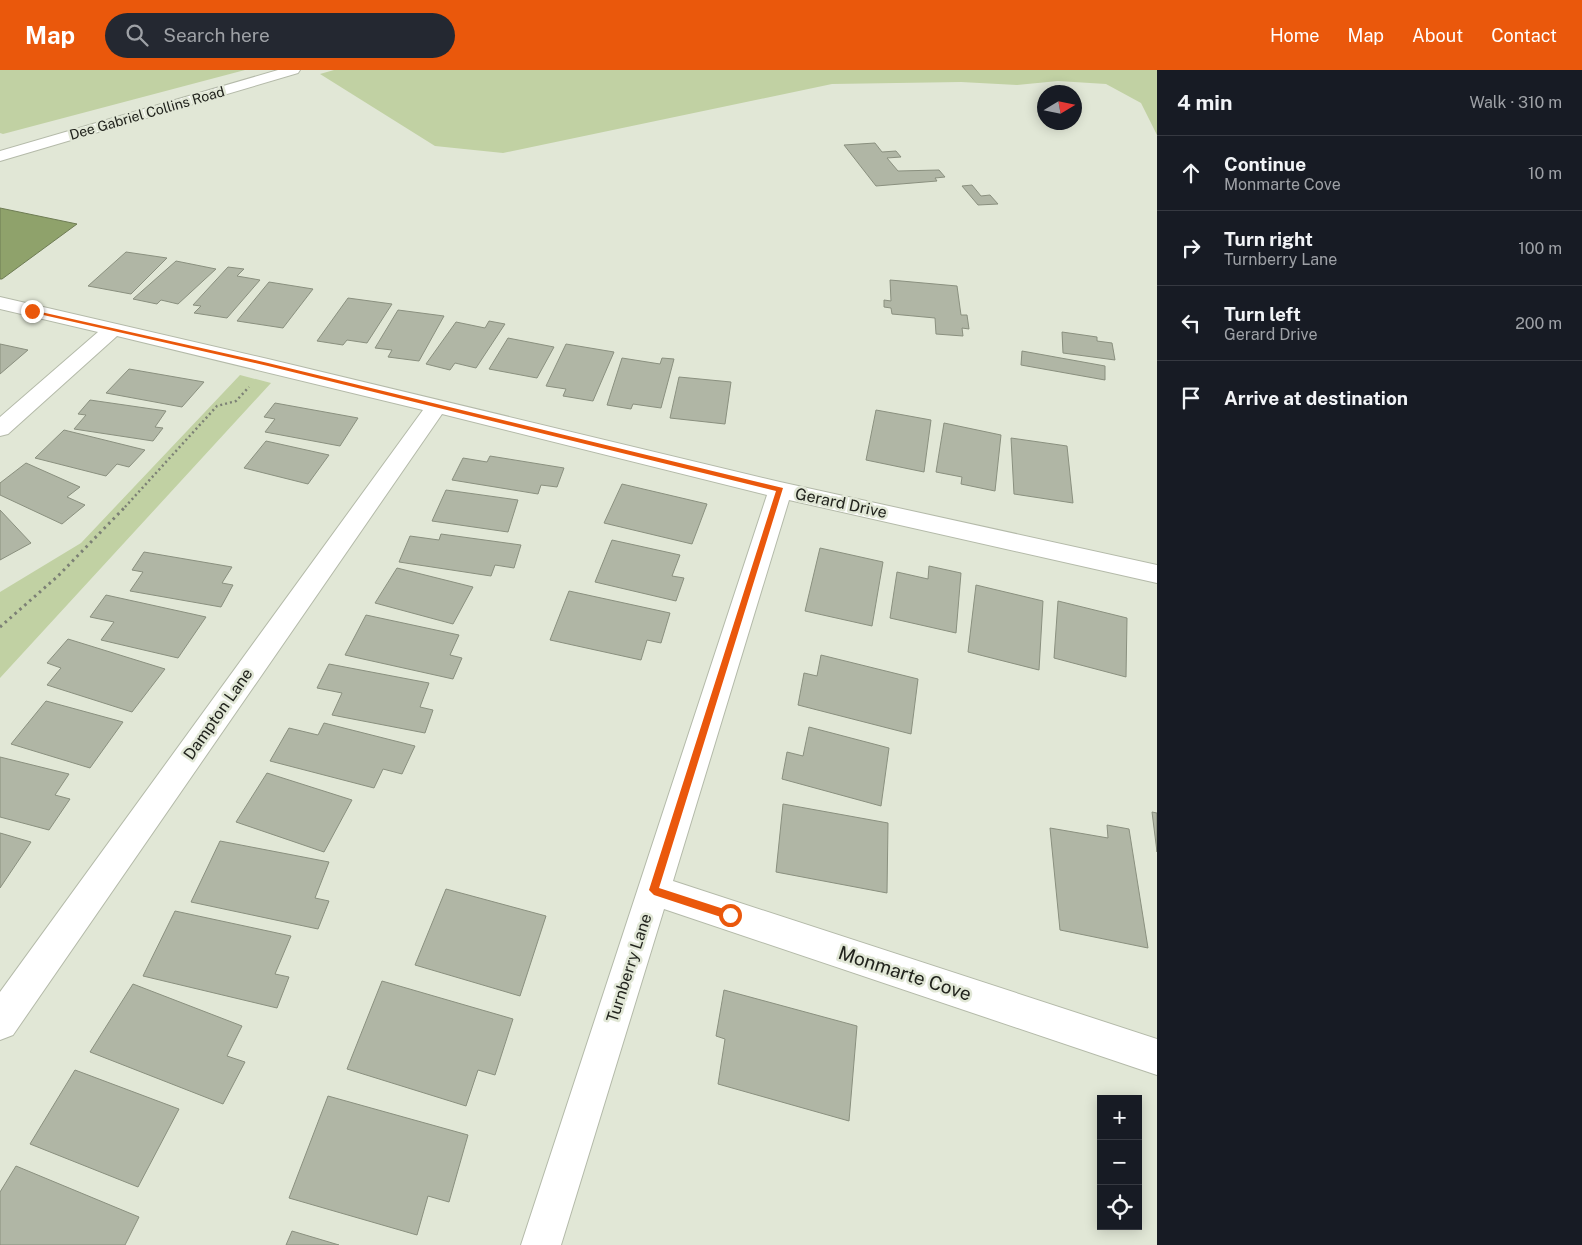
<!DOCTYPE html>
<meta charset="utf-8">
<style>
body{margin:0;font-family:"Public Sans",sans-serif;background:#242831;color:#f1f3f6}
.controls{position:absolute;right:15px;bottom:15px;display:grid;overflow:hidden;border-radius:0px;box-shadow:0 2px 12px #0003}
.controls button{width:45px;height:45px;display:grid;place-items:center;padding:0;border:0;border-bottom:1px solid #363941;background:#171b24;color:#f1f3f6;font:25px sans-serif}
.compass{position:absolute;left:1037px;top:15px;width:45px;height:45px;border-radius:50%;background:#171b24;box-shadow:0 2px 12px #0003;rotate:80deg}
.stop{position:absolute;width:15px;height:15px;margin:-11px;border:4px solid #ea580c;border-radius:50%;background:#fff}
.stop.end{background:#ea580c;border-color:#fff;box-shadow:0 1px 5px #0008}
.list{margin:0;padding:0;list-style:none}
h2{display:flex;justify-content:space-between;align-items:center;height:65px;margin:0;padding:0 20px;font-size:21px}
h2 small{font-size:16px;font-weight:400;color:#9ea1a6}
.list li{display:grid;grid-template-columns:32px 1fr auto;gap:15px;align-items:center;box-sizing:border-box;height:75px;padding:0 20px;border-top:1px solid #363941}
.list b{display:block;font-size:19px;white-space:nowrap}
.list p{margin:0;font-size:16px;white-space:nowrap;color:#9ea1a6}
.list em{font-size:16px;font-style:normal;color:#9ea1a6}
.icon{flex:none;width:28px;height:28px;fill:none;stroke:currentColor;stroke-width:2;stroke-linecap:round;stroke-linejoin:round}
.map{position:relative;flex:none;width:1157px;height:1175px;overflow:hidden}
header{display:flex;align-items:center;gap:30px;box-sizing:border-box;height:70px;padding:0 25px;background:#ea580c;color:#fff}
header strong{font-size:24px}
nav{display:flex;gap:28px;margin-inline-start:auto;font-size:18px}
.search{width:350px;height:45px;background:#242831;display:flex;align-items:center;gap:12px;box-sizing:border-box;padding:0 18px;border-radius:28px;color:#9ea1a6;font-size:19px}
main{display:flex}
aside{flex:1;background:#171b24}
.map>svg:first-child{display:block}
.green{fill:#c1d1a3}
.water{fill:#8fa26b;stroke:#6e7c54}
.building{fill:#b0b6a5;stroke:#8a907f}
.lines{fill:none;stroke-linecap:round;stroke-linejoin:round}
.minor-casing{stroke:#b4baa9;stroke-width:2}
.path-far1{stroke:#7c8075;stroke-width:2.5;stroke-dasharray:2 3;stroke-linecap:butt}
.path{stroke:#7c8075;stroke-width:3;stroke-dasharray:2.5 4;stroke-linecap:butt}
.minor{fill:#fff;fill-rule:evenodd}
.route{fill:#ea580c}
.labels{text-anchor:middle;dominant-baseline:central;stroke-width:5;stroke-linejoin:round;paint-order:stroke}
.far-street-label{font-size:14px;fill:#21231d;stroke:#e1e7d6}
.street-label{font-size:16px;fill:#21231d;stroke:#e1e7d6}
.near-street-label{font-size:19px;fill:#21231d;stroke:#e1e7d6}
</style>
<header>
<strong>Map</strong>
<div class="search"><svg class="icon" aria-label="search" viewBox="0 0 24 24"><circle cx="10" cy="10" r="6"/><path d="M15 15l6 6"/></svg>Search here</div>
<nav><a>Home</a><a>Map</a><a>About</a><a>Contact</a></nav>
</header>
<main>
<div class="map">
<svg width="1157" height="1175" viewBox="0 0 1157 1175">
<rect width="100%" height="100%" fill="#e1e7d6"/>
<path class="green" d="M0,0H245L3,64L0,63Z
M334,0H1157V65L1141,33L1106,14L1058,11L1017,15L961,12L832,14L503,83L435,76L320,4Z
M240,305L271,313L0,608V522L81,473Z"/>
<path class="water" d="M0,138L77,154L2,209H0Z"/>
<path class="building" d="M875,73L882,82L896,81L901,87L887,88L898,101L939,100L945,107L935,108L937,111L876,116L844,75Z
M972,115L981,126L990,125L998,134L978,135L962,116Z
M126,182L167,188L131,224L88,216Z
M176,191L216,199L178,234L161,230L157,234L133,229Z
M228,197L244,199L237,206L260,210L227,248L194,243L201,236L193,235Z
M890,210L957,216L961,245H967L969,259L962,258L963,266L936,264L935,248L892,244L891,238L884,237V230L891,231Z
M269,212L313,219L283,258L237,251Z
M348,228L392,234L367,273L347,270L343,275L317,271Z
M398,240L444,246L419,291L388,287L392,280L375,278Z
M489,251L505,254L476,298L455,293L450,300L426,294L456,252L485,258Z
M1062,262L1097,267V271L1112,273L1115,290L1063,283Z
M508,268L554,277L537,308L489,299Z
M0,274L28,280L0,304Z
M566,274L614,282L593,331L563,326L566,319L546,316Z
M1022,281L1105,296V310L1021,295Z
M622,288L660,294L662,288L674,289L661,338L633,334L631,339L607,335Z
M129,299L204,312L182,337L106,323Z
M679,307L731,312L725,354L670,348Z
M90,330L166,341L155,357L163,358L153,371L74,359L86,345L78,344Z
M275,333L358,348L340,376L265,362L275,349L264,347Z
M876,340L931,350L924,402L866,390Z
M944,353L1001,365L995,421L961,414L962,407L936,402Z
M64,360L145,380L129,397L117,394L106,406L35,388Z
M1011,368L1067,376L1073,433L1014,424Z
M266,371L329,385L308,414L244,398Z
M490,386L564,398L557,417L541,415L538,424L452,410L463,388L487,392Z
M26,393L80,417L67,427L85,435L62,454L0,425V413Z
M622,414L707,434L692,474L604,453Z
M446,420L518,430L508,462L432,451Z
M0,440L31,473L0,490Z
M441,464L521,475L514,498L495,495L491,506L399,492L410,466L439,470Z
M612,470L680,485L672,506L684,508L676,531L595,512Z
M820,478L883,492L872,556L805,541Z
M144,482L232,497L222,513L233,515L221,537L130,521L143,502L132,500Z
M929,496L961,503L956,563L890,548L897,502L928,509Z
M397,498L473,517L453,554L375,533Z
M976,515L1043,531L1039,600L968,582Z
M569,521L670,543L661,573L647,570L641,590L550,570Z
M106,525L206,547L178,588L101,570L114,552L90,547Z
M1058,531L1127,548L1126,607L1054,588Z
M366,545L459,565L450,585L462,588L453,609L345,585Z
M68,569L165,599L132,642L47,615L61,598L47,593Z
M821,585L918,609L911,664L798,635L804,603L817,606Z
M329,594L429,613L420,637L433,640L425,663L332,645L342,623L317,618Z
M46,631L123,652L90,698L11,674Z
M324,653L415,676L402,704L383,699L374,718L270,691L289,658L318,665Z
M809,657L889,678L881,736L782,709L787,682L803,686Z
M0,687L69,704L55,725L70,729L49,760L0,747Z
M267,703L352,730L324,782L236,752Z
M783,734L888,753L887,823L776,802Z
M1152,742L1157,743V782Z
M1107,755L1129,759L1148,878L1060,860L1050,758L1108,768Z
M0,763L31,772L0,818Z
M220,771L329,792L315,828L329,831L318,859L191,832Z
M446,819L546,846L520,926L415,895Z
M175,841L291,866L275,904L289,907L277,938L143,906Z
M382,911L513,949L495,1005L478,1000L466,1036L347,999Z
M133,914L242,956L227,986L245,992L223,1034L90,982Z
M724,920L857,956L849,1051L718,1014L725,969L716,966Z
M75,1000L179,1039L138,1117L30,1074Z
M328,1026L468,1065L449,1132L428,1126L417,1165L289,1128Z
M16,1096L139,1147L125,1175H0V1122Z
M292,1161L339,1175H286Z"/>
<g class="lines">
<g class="minor-casing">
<path id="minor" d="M278,0H300L298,3L0,91V81Z
M0,227L268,289L780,412L1157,495V513L789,430L673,811L1157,969V1005L664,839L561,1175H521L767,425L442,344L13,965L0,970V922L423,340L117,266L8,364L0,366V347L98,262L0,239Z"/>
</g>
<path class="path-far1" d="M125,437L217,336L236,331L249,317"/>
<path class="path" d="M0,557L58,506L126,436"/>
<use href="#minor" class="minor"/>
</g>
<path class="route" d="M32,240L268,293L783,418L659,818L733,842V849L730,850L654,825L649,820L776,421L268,296L30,242Z"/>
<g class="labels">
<g class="far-street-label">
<text transform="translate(147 43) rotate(-16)">Dee Gabriel Collins Road</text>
</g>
<g class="street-label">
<text transform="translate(841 433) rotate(12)">Gerard Drive</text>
<text transform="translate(218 644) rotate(-55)">Dampton Lane</text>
<text transform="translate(629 898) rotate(-72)">Turnberry Lane</text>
</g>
<g class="near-street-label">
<text transform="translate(905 903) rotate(18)">Monmarte Cove</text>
</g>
</g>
</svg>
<div class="controls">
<button>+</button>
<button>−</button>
<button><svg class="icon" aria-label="locate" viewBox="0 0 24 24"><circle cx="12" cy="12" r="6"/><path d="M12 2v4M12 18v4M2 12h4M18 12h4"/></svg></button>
</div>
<svg class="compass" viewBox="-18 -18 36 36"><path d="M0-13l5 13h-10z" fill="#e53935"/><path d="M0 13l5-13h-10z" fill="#9ea1a6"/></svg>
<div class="stop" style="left:730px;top:845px"></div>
<div class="stop end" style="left:32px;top:241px"></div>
</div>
<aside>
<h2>4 min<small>Walk · 310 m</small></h2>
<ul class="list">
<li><svg class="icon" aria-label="ahead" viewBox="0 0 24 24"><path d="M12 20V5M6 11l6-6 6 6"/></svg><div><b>Continue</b><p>Monmarte Cove</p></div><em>10 m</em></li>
<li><svg class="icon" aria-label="right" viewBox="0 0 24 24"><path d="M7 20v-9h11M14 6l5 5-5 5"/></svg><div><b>Turn right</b><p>Turnberry Lane</p></div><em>100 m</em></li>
<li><svg class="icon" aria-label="left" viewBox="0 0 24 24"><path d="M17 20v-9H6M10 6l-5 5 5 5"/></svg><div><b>Turn left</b><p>Gerard Drive</p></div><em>200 m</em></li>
<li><svg class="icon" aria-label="arrive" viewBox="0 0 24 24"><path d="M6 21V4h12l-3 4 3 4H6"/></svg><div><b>Arrive at destination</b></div></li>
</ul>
</aside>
</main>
